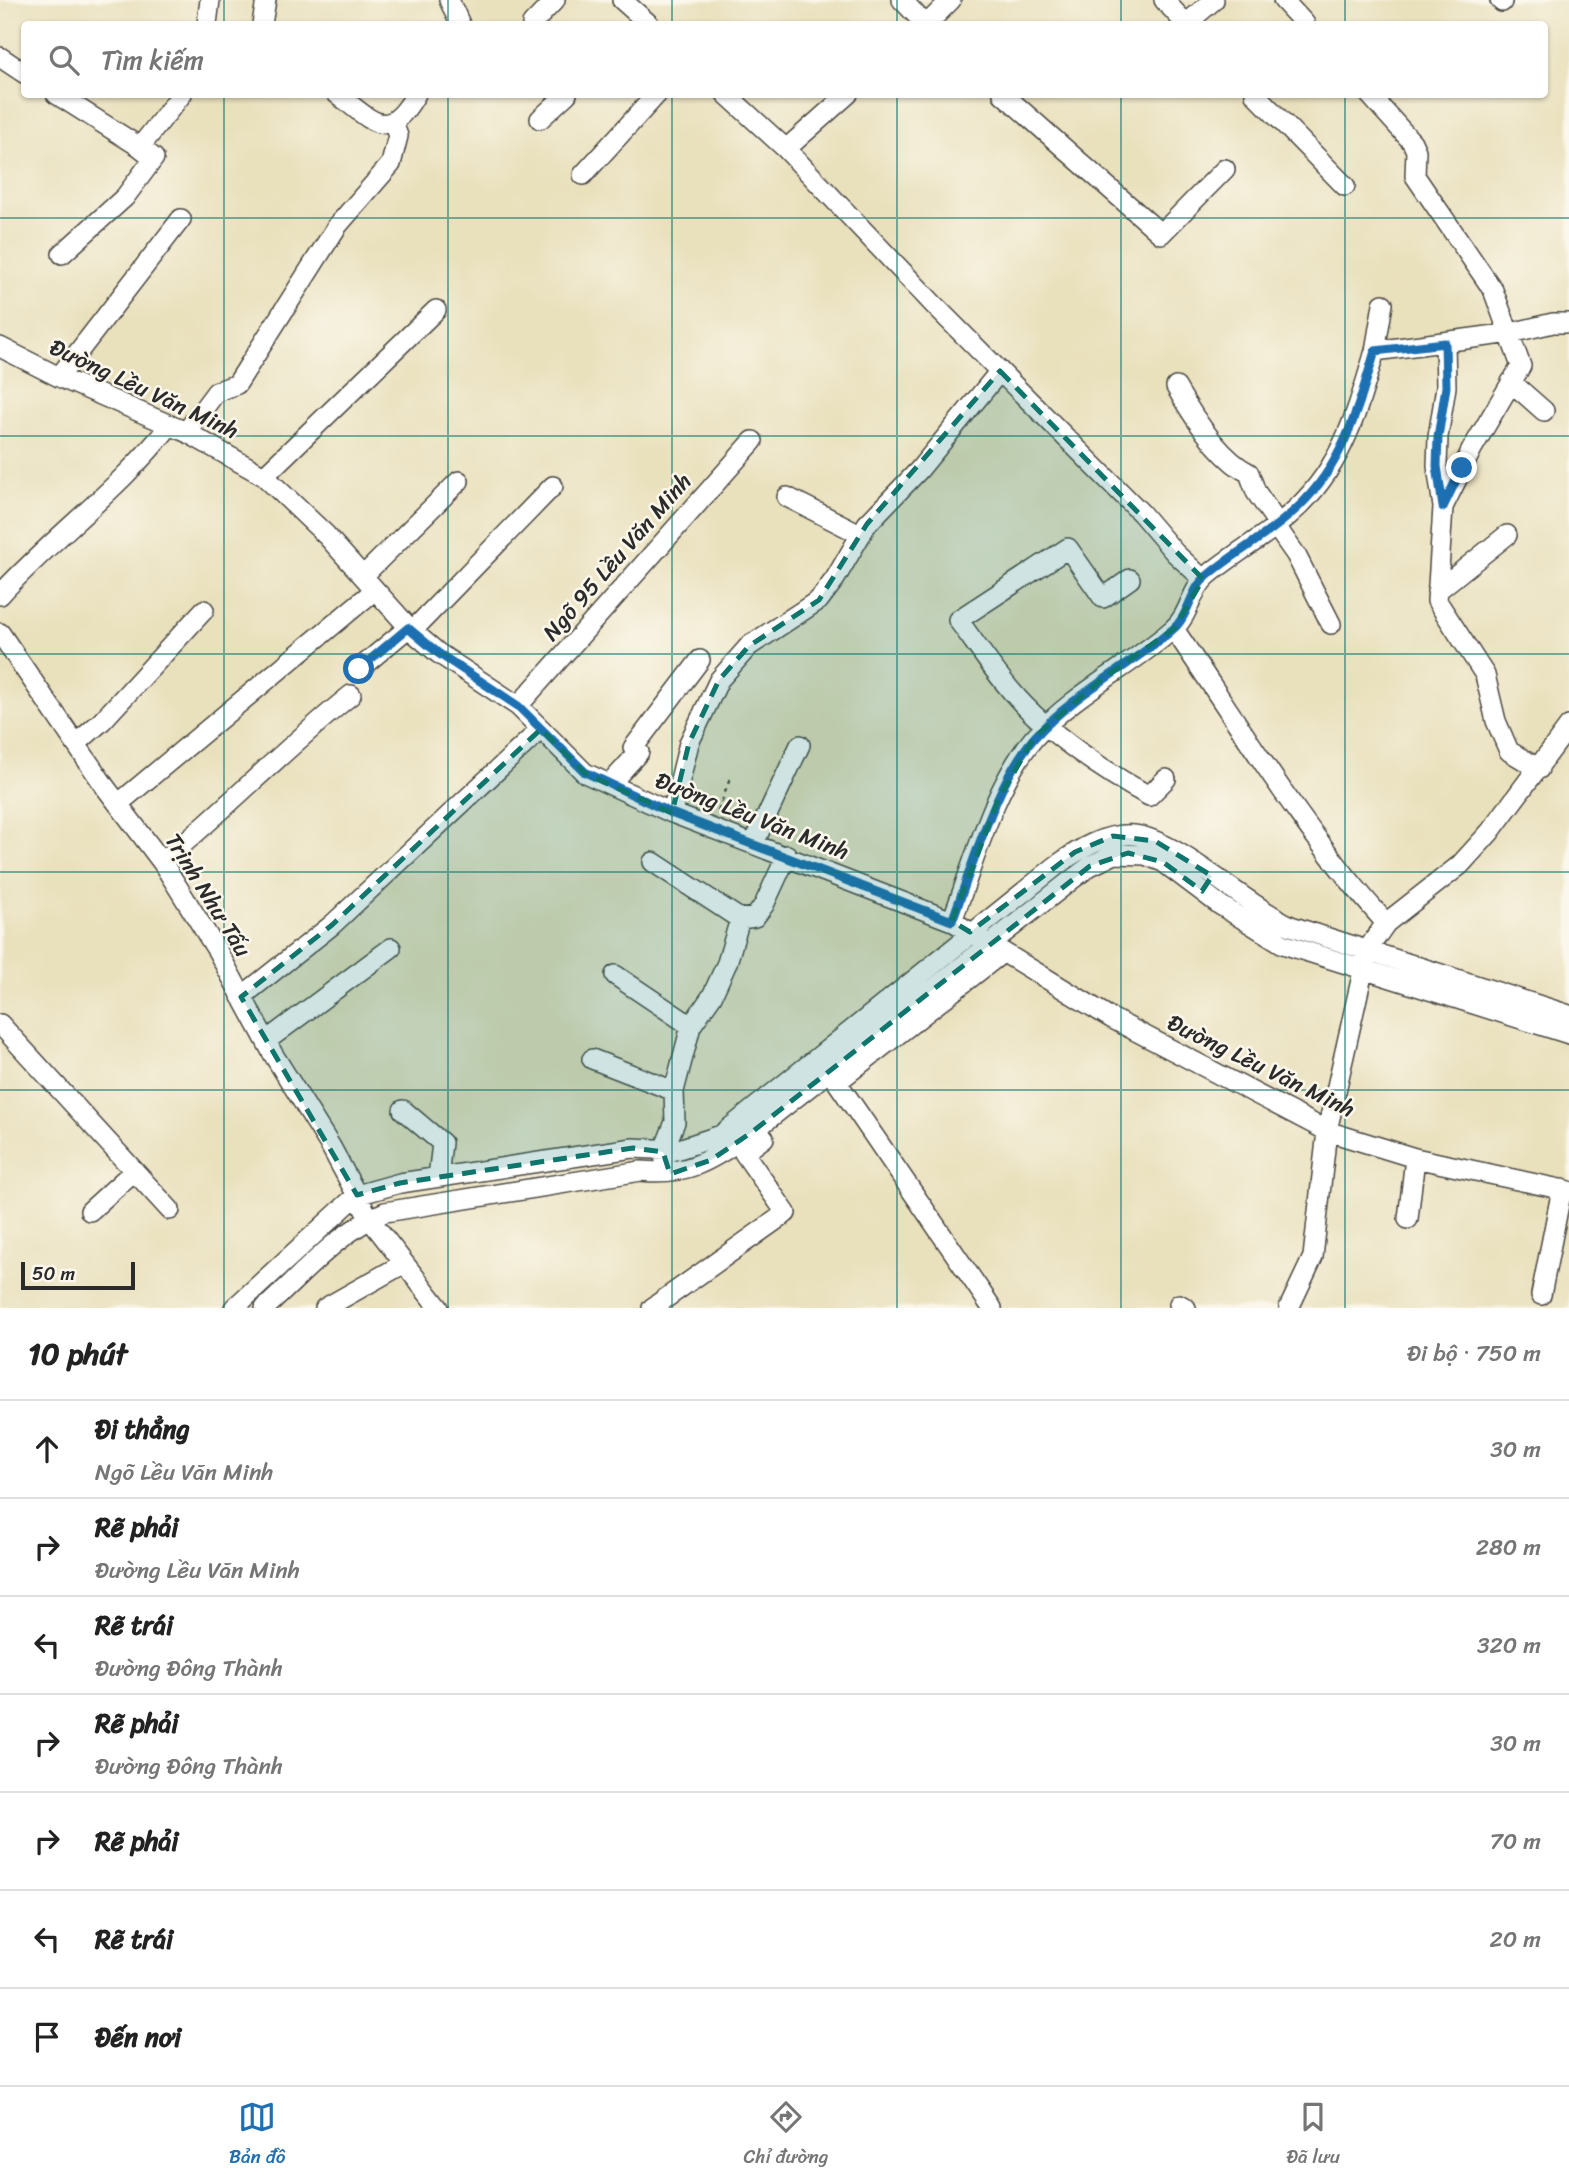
<!DOCTYPE html>
<html lang="vi">
<meta charset="utf-8">
<style>
body{margin:0;font-family:Sriracha,sans-serif;background:#f2f2f2;color:#222}
.scale{position:absolute;left:21px;bottom:18px;width:114px;box-sizing:border-box;padding-left:7px;border:4px solid #2b2b2b;border-top:0;font-size:19px;line-height:24px;white-space:nowrap;color:#2b2b2b;-webkit-text-stroke:5px #fbf7ec;paint-order:stroke}
.stop{position:absolute;width:21px;height:21px;margin:-16px;border:5px solid #1f6fb2;border-radius:50%;background:#fff}
.stop.end{background:#1f6fb2;border-color:#fff;box-shadow:0 2px 7px #0008}
.list{margin:0;padding:0;list-style:none}
h2{display:flex;justify-content:space-between;align-items:center;height:91px;margin:0;padding:0 28px;font-size:30px}
h2 small{font-size:23px;font-weight:400;color:#767676}
.list li{display:grid;grid-template-columns:46px 1fr auto;gap:21px;align-items:center;box-sizing:border-box;height:98px;padding:0 28px;border-top:2px solid #e0e0e0}
.list b{display:block;font-size:26px;white-space:nowrap}
.list p{margin:0;font-size:23px;white-space:nowrap;color:#767676}
.list em{font-size:23px;font-style:normal;color:#767676}
.icon{flex:none;width:38px;height:38px;fill:none;stroke:currentColor;stroke-width:2;stroke-linecap:round;stroke-linejoin:round}
.map{position:relative;flex:none;width:1569px;height:1308px;overflow:hidden}
.search{position:absolute;background:#fff;box-shadow:0 2px 5px #0004;left:21px;right:21px;top:21px;height:77px;display:flex;align-items:center;gap:18px;box-sizing:border-box;padding:0 24px;border-radius:7px;color:#767676;font-size:26px}
.sheet{height:777px;background:#fff}
nav{display:flex;justify-content:space-around;align-items:center;box-sizing:border-box;height:98px;border-top:2px solid #e0e0e0;background:#fff;font-size:19px;color:#767676}
nav a{display:grid;justify-items:center;gap:4px}
nav .on{color:#1f6fb2}
.map>svg:first-child{display:block}
.lines{fill:none;stroke-linecap:round;stroke-linejoin:round}
.minor-casing{stroke:#484641;stroke-width:22}
.path{stroke:#484641;stroke-width:2.5;stroke-dasharray:5 5;stroke-linecap:butt}
.minor{stroke:#fff;stroke-width:19}
.route{stroke:#1f6fb2;stroke-width:9}
.marked{fill:#0f766e;fill-opacity:0.2;stroke:#0f766e;stroke-width:5;stroke-dasharray:14 9;stroke-linejoin:round}
.grid{fill:none;stroke:#0f766e;stroke-width:2;stroke-opacity:0.55}
.labels{text-anchor:middle;dominant-baseline:central;stroke-width:5;stroke-linejoin:round;paint-order:stroke}
.street-label{font-size:23px;fill:#2b2b2b;stroke:#fbf7ec}
</style>
<div class="map">
<svg width="1569" height="1308" viewBox="0 0 1569 1308">
<rect width="100%" height="100%" fill="#fbf7ec"/>
<filter id="ink" filterUnits="userSpaceOnUse"><feTurbulence type="fractalNoise" baseFrequency=".0143" numOctaves="2"/><feDisplacementMap in="SourceGraphic" scale="14" xChannelSelector="R" yChannelSelector="G"/><feConvolveMatrix kernelMatrix="1 2 1 2 8 2 1 2 1" color-interpolation-filters="sRGB"/></filter>
<filter id="wash" filterUnits="userSpaceOnUse"><feTurbulence type="fractalNoise" baseFrequency=".00686" numOctaves="4" result="noise"/><feDisplacementMap in="SourceGraphic" scale="28" xChannelSelector="R" yChannelSelector="G"/><feGaussianBlur stdDeviation="1.57" result="paint"/><feColorMatrix in="noise" values="0 0 0 0 0 0 0 0 0 0 0 0 0 0 0 0 0 1.4 0 .05"/><feComposite in="paint" operator="in"/></filter>
<g filter="url(#wash)">
<rect width="100%" height="100%" fill="#e9e0bc"/>
</g>
<g filter="url(#ink)">
<g class="lines">
<g class="minor-casing">
<path id="minor" d="M449,0L460,24
M622,0L649,24
M902,0L925,24
M1164,0L1186,24
M1283,0L1305,24
M1500,0L1502,2
M207,24L210,0
M262,24L266,0
M532,24L555,0
M927,24L951,0
M1186,24L1214,0
M0,57L24,73
M56,94L140,147L182,94
M337,94C373,121 387,144 416,94
M726,94L786,149L936,307L1141,513L1175,553L1203,579
M1003,94L1161,234L1225,169
M1255,94L1345,186
M1369,94L1412,142L1416,151L1415,176L1493,290L1521,366L1472,449L1443,507
M540,119L567,94
M786,149L848,94
M583,175L657,94
M62,254L125,197L154,158L140,147
M1445,343L1446,387L1438,437L1437,466L1443,507L1437,601L1485,675L1496,721L1509,751L1539,769
M0,347L59,377L186,432L264,476L326,535L412,631L438,653L518,706L585,773L672,813L952,921L1111,1018L1327,1131L1415,1158L1569,1191
M1375,351L1383,304
M59,377L181,219
M1511,382L1544,411
M1176,387C1192,415 1220,459 1249,473L1256,492L1278,524
M186,432L216,392L237,384L338,225L391,164L398,136L393,122
M264,476L436,310
M787,497L860,534
M1275,525L1296,555L1331,624
M363,576L459,481
M1130,579L1103,598L1068,548L958,620C976,644 993,670 1013,693C1046,732 1105,772 1149,796L1166,779
M1437,591L1507,535
M0,595C54,536 120,489 170,425
M1174,629C1242,729 1305,834 1386,923
M412,631L553,486
M0,633L106,788L162,862L218,952L273,1054L331,1147L369,1218L439,1308
M359,669L408,628
M518,706L753,441
M76,744L102,721L204,610
M610,784L639,752L633,748L700,660
M118,804L375,590
M672,813L689,743L719,680L749,646L819,600L835,579L867,524L919,470L1000,371
M754,843L800,745
M162,862C227,808 285,748 351,695
M653,862L740,919
M952,921C974,863 994,785 1034,738C1074,693 1128,668 1172,630C1189,617 1191,590 1206,577C1231,555 1262,539 1287,517C1341,472 1356,415 1375,351L1511,333L1553,323H1569
M615,975L691,1026
M241,997L332,925L541,729
M0,1024L170,1210
M266,1041L391,948
M592,1059L674,1091
M403,1110L442,1143L438,1177
M665,1160L663,1152L675,1122L674,1091L691,1026L712,996L727,963L740,919L755,917L764,905L787,855
M90,1211L134,1171
M1408,1219L1415,1158
M1541,1295L1562,1189
M1179,1304L1186,1308
M234,1308L357,1195L400,1183L633,1148L676,1150L721,1135L1056,866C1079,849 1105,833 1134,835C1176,839 1247,906 1291,926L1569,1015
M265,1308C301,1276 339,1231 385,1212L641,1171C691,1176 712,1159 752,1132L1070,881L1090,866L1115,854L1145,855L1163,862L1220,905L1283,944L1569,1034
M325,1308L403,1264
M652,1308L786,1213L744,1153L764,1138
M992,1308L837,1082L1002,953
M1289,1308L1313,1257L1327,1131L1368,949L1386,923L1460,865L1490,832L1569,726"/>
</g>
<path class="path" d="M718,812L730,778"/>
<use href="#minor" class="minor"/>
</g>
</g>
<g class="lines" filter="url(#ink)">
<path class="route" d="M359,669L408,628L438,653L518,706L585,772L671,813L952,921C974,863 994,785 1034,738C1074,693 1128,668 1172,630C1189,617 1190,590 1206,577C1231,555 1262,539 1287,517C1341,473 1356,415 1375,351L1445,343L1446,387L1438,437L1437,466L1443,507L1462,468"/>
</g>
<path class="marked" d="M1000,371L1203,579L1174,629L1102,679L1034,738L999,798L952,921L970,932L1075,852L1113,836L1155,841L1212,876L1202,891L1163,862L1128,853L1090,866L752,1132L711,1160L670,1174L663,1152L633,1148L400,1183L357,1195L241,997L332,925L541,729L585,773L672,813L689,743L719,680L749,646L819,600L867,524Z"/>
<path class="grid" d="M224,0V24M448,0V24M672,0V24M897,0V24M1121,0V24M1345,0V24M224,94V1308M448,94V1308M672,94V1308M897,94V1308M1121,94V1308M1345,94V1308M0,218H1569M0,436H1569M0,654H1569M0,872H1569M0,1090H1569"/>
<g class="labels">
<g class="street-label">
<text transform="translate(144 389) rotate(25)">Đường Lều Văn Minh</text>
<text transform="translate(617 557) rotate(-49)">Ngõ 95 Lều Văn Minh</text>
<text transform="translate(752 816) rotate(21)">Đường Lều Văn Minh</text>
<text transform="translate(208 895) rotate(58)">Trịnh Như Tấu</text>
<text transform="translate(1261 1066) rotate(26)">Đường Lều Văn Minh</text>
</g>
</g>
</svg>
<div class="scale">50 m</div>
<div class="stop" style="left:359px;top:669px"></div>
<div class="stop end" style="left:1462px;top:468px"></div>
<div class="search"><svg class="icon" aria-label="search" viewBox="0 0 24 24"><circle cx="10" cy="10" r="6"/><path d="M15 15l6 6"/></svg>Tìm kiếm</div>
</div>
<section class="sheet">
<h2>10 phút<small>Đi bộ · 750 m</small></h2>
<ul class="list">
<li><svg class="icon" aria-label="ahead" viewBox="0 0 24 24"><path d="M12 20V5M6 11l6-6 6 6"/></svg><div><b>Đi thẳng</b><p>Ngõ Lều Văn Minh</p></div><em>30 m</em></li>
<li><svg class="icon" aria-label="right" viewBox="0 0 24 24"><path d="M7 20v-9h11M14 6l5 5-5 5"/></svg><div><b>Rẽ phải</b><p>Đường Lều Văn Minh</p></div><em>280 m</em></li>
<li><svg class="icon" aria-label="left" viewBox="0 0 24 24"><path d="M17 20v-9H6M10 6l-5 5 5 5"/></svg><div><b>Rẽ trái</b><p>Đường Đông Thành</p></div><em>320 m</em></li>
<li><svg class="icon" aria-label="right" viewBox="0 0 24 24"><path d="M7 20v-9h11M14 6l5 5-5 5"/></svg><div><b>Rẽ phải</b><p>Đường Đông Thành</p></div><em>30 m</em></li>
<li><svg class="icon" aria-label="right" viewBox="0 0 24 24"><path d="M7 20v-9h11M14 6l5 5-5 5"/></svg><div><b>Rẽ phải</b></div><em>70 m</em></li>
<li><svg class="icon" aria-label="left" viewBox="0 0 24 24"><path d="M17 20v-9H6M10 6l-5 5 5 5"/></svg><div><b>Rẽ trái</b></div><em>20 m</em></li>
<li><svg class="icon" aria-label="arrive" viewBox="0 0 24 24"><path d="M6 21V4h12l-3 4 3 4H6"/></svg><div><b>Đến nơi</b></div></li>
</ul>
</section>
<nav>
<a class="on"><svg class="icon" aria-label="map" viewBox="0 0 24 24"><path d="M3 6l6-2 6 2 6-2v14l-6 2-6-2-6 2zM9 4v14M15 6v14"/></svg>Bản đồ</a>
<a><svg class="icon" aria-label="directions" viewBox="0 0 24 24"><path d="M12 3l9 9-9 9-9-9zM9 14v-3h6M13 9l2 2-2 2"/></svg>Chỉ đường</a>
<a><svg class="icon" aria-label="saved" viewBox="0 0 24 24"><path d="M7 4h10v16l-5-4-5 4z"/></svg>Đã lưu</a>
</nav>
